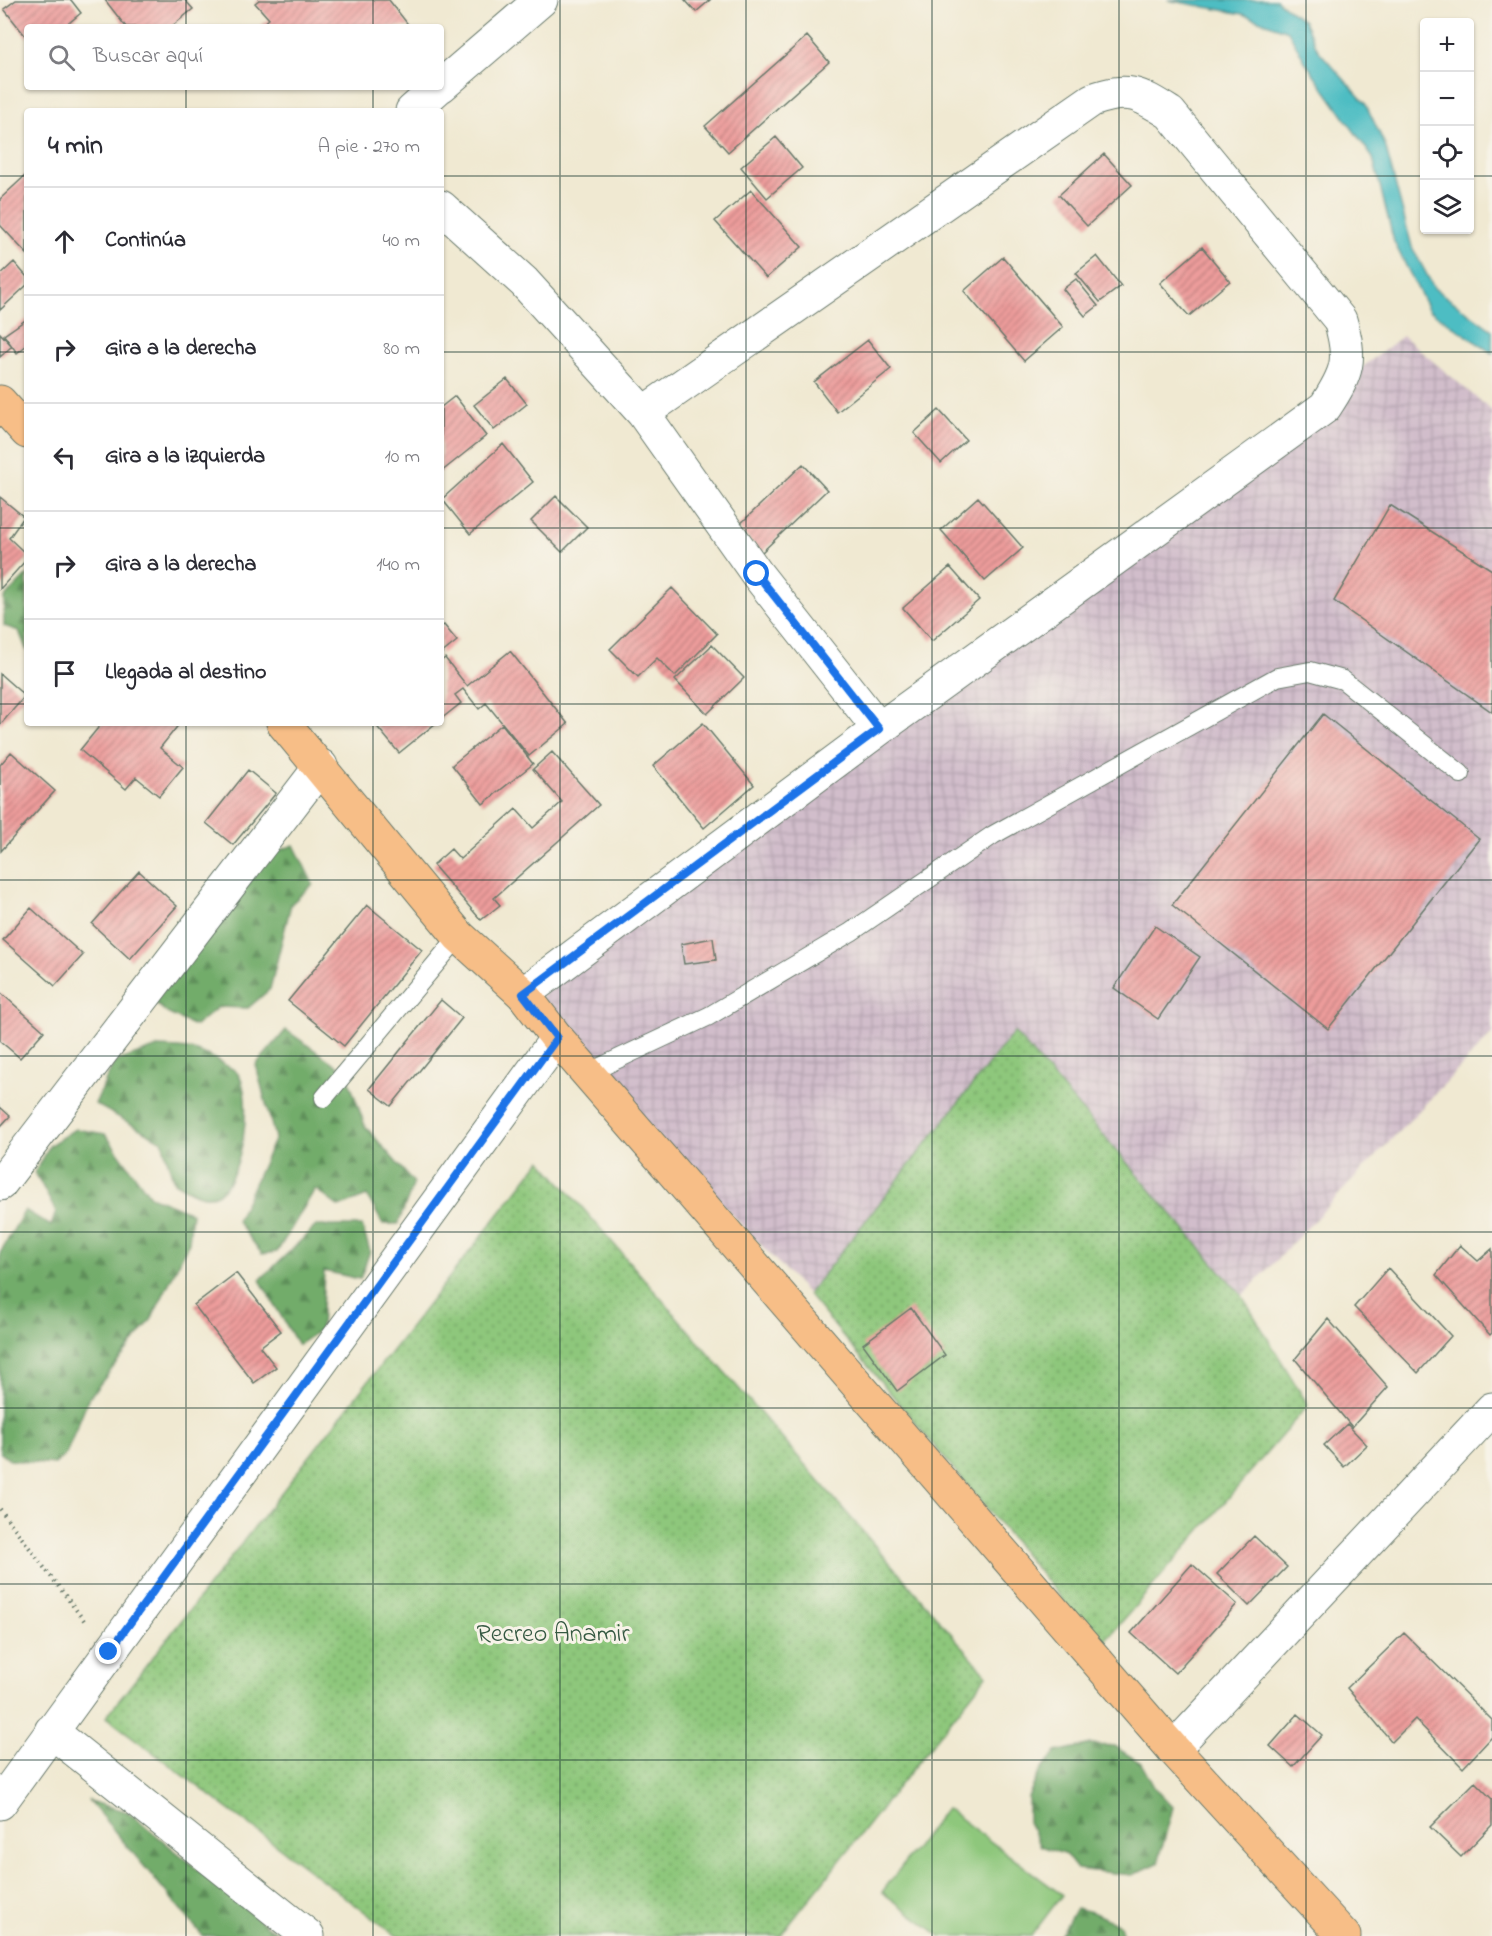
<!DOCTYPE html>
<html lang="es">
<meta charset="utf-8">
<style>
body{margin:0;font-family:"Indie Flower",sans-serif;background:#f7f7f7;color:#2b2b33}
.controls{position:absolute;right:18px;top:18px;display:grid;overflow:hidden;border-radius:6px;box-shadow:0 2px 4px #0004}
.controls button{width:54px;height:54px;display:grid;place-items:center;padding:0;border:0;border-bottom:2px solid #e1e1e2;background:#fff;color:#2b2b33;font:30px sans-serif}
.stop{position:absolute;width:18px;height:18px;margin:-14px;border:4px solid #1a73e8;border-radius:50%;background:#fff}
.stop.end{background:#1a73e8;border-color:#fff;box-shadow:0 2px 6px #0008}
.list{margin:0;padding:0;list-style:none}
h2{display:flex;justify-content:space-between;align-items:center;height:78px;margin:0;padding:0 24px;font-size:26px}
h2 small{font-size:20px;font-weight:400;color:#7c7c81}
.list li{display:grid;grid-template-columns:39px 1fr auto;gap:18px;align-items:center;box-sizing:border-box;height:108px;padding:0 24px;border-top:2px solid #e1e1e2}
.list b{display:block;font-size:22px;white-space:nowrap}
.list em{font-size:20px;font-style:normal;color:#7c7c81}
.icon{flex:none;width:33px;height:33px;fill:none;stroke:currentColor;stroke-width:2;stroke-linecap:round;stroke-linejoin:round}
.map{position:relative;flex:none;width:1492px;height:1936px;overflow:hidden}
.search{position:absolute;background:#fff;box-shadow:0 2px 4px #0004;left:24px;top:24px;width:420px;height:66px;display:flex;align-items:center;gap:15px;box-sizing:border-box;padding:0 21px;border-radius:6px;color:#7c7c81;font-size:22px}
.panel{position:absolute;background:#fff;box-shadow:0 2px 4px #0004;left:24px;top:108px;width:420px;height:618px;border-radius:6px}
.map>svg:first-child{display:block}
.industrial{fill:url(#industrial-grid)}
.green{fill:#8ec77b;stroke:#568258;stroke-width:1.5}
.forest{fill:url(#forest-firs);stroke:#487450;stroke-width:1.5}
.park{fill:url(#park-dots);stroke:#568258;stroke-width:1.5}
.water{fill:#4ebdc3;stroke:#367d7c;stroke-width:1.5}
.building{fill:url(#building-hatch)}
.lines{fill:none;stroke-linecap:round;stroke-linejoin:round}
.lane-casing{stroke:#68796b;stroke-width:20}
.street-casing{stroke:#68796b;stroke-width:35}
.primary-casing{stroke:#68796b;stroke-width:35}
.path{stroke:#68796b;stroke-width:4;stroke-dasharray:1.5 4.5;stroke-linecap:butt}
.lane{stroke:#fff;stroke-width:18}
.street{stroke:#fff;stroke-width:33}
.primary{stroke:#f7be87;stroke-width:33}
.route{stroke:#1a73e8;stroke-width:8}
.grid{fill:none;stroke:#1f3d34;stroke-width:1.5;stroke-opacity:0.55}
.labels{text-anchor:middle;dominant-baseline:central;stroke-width:6;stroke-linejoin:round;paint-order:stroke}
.park-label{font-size:26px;fill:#355942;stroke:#f7f3e8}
</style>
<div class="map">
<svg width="1492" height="1936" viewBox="0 0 1492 1936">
<defs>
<pattern id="industrial-grid" width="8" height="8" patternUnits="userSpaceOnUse" patternTransform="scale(1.5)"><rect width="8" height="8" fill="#d1bdcb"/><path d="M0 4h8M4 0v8" fill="none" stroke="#b3a3af"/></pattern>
<pattern id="forest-firs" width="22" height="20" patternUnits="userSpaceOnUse" patternTransform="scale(1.5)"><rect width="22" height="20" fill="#72ac6b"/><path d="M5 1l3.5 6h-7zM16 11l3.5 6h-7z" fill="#5d8d59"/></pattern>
<pattern id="park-dots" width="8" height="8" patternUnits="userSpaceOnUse" patternTransform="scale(1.5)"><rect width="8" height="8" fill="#8ec77b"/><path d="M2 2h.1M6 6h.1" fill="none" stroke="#73a366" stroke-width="1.8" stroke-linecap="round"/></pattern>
<pattern id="building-hatch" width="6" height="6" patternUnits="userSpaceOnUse" patternTransform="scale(1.5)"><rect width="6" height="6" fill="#ed9c9b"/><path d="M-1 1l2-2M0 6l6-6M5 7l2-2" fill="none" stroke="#bf807f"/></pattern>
</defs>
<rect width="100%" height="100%" fill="#f7f3e8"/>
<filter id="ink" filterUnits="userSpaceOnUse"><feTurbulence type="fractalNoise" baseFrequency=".0167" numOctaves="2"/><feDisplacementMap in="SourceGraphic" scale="12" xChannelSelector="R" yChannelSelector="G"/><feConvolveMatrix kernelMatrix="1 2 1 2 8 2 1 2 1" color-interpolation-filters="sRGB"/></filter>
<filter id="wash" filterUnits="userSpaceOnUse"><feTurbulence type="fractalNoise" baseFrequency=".008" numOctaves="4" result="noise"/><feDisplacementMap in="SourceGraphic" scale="24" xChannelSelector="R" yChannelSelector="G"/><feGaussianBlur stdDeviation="1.35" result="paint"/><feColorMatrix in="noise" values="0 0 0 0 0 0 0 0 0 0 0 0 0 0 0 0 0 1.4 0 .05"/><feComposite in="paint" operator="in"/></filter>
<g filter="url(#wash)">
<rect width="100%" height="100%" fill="#f0e9d2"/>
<path class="industrial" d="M1403,336L1492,411V1034L1242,1296L1014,1032L808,1294L530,1004Z"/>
<path class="green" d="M946,1808L1062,1895L1031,1936H941L882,1892Z"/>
<path class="forest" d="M27,575V651L19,631L4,626V598Z
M294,845L313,884L291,904L270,989L248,1008L218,1007L195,1026L167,1013L145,993L188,909L236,866Z
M286,1030L346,1072L365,1126L414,1183L398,1224H383L367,1196L339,1207L315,1189L277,1252L262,1254L237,1221L275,1138L256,1065Z
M158,1047C190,1049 195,1047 223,1064C228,1067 235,1069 238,1074C254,1096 243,1181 217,1194C203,1201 187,1189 174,1182L162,1141L95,1104L114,1062Z
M75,1129L105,1134L150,1196L192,1213L189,1242L151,1320L88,1399L66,1454L55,1464L10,1460L0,1453V1253L25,1210L51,1226L56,1212L35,1172L50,1145Z
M316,1226H362L370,1251L360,1279L324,1271L321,1329L298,1345L260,1280Z
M1087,1745L1114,1746L1141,1763L1154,1787L1173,1807L1158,1863L1132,1875L1077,1869L1066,1855L1041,1846L1028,1822V1797L1039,1773L1056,1752Z
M89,1801L128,1812L269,1928L284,1936H203Z
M1076,1908L1092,1912L1120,1925L1123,1936H1060Z"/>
<path class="park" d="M1014,1032L1242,1296L1308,1405L1101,1646L808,1294Z
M541,1160L987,1675L780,1936H397L106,1717Z"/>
<path class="water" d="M1168,0H1276L1304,21L1318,50L1365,103L1385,145L1412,247L1434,288L1492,330V353L1428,309L1394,242L1373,158L1306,63L1288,31L1243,14Z"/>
<g id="blocks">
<path class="building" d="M16,0H71L81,13L64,27H27V38L4,9Z
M105,0H185L193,9L171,27H126Z
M259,0H389L410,27H259L269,19L255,3Z
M685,0H710L696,12Z
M807,36L829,62L728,152L705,126Z
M776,137L802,168L767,198L741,167Z
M1104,154L1132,185L1087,226L1059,195Z
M27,174V254L0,225V199Z
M751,190L802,247L766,278L715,221Z
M1202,247L1230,281L1189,316L1160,283Z
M1097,256L1121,286L1100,302L1076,273Z
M1003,257L1063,327L1024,361L964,291Z
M14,262L27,277V285L0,310V275Z
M1076,279L1098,306L1085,316L1063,289Z
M27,319V345L17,353L4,335Z
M0,333L12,346L0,357Z
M868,340L891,369L837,412L814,382Z
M507,379L527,404L494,430L474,405Z
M455,396L486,436L441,472V407Z
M939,410L966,440L941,463L914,433Z
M503,444L533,482L470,534L442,499Z
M803,464L827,490L761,553L737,527Z
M556,496L587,527L562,552L531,521Z
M0,497L24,517L9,538L27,555V559L0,589Z
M978,497L1023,548L985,581L941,530Z
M1390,505L1492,570V712L1334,601Z
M950,567L979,600L932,641L903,608Z
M672,588L717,634L675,676L657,658L638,677L610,649Z
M444,625L457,641L441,654V627Z
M712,645L744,678L707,714L675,680Z
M510,651L568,724L529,756L486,703L479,709L463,689L455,695L461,703L441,719V661L445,658L467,686Z
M0,674L25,696L0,725Z
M1323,714L1479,839L1328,1029L1172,905Z
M102,723H180L160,748L183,767L159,796L136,777L126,789L80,750Z
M374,723H436L399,753Z
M703,723L754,785L704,828L653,766Z
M502,724L533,764L483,804L452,765Z
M11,752L55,791L1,851L0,765Z
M552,752L599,805L494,898L500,905L481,920L433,865L451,849L460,859L516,809L533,828L562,802L533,769Z
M248,770L276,793L233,845L206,823Z
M139,871L177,906L130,959L92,924Z
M367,905L422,950L344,1046L288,1001Z
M31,908L83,955L55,986L3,940Z
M1155,926L1200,957L1158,1019L1114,988Z
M713,938L716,960L684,964L681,944Z
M0,992L44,1031L20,1058L0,1041Z
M441,1000L462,1018L391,1106L369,1089Z
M0,1107L10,1116L0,1127Z
M1460,1245L1478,1261L1492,1249V1333L1490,1335L1436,1275Z
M1388,1268L1451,1336L1418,1373L1354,1307Z
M236,1273L281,1331L260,1347L276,1367L254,1383L194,1305Z
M911,1308L945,1355L897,1391L863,1344Z
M1328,1319L1388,1387L1352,1427L1295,1359Z
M1347,1424L1367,1445L1344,1467L1324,1445Z
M1254,1536L1287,1567L1249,1606L1217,1574Z
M1192,1564L1237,1604L1175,1673L1131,1633Z
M1404,1633L1492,1720V1737L1463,1768L1415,1719L1392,1742L1347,1688Z
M1298,1714L1322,1735L1293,1767L1270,1746Z
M1475,1782L1492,1799V1825L1461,1857L1430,1827Z"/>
</g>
</g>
<g filter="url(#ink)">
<use href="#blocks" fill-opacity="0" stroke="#68796b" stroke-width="1.5"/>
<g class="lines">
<g class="lane-casing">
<path id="lane" d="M588,1073L709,1016L851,932L993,835L1277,677L1310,671L1343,680L1461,774
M324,1098L459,936"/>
</g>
<g class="street-casing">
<path id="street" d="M441,86L541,0
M412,111L439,87
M441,207L524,282L643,413L757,574L879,729
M523,994L879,729L1325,407C1348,372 1352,360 1340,320L1170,113C1138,93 1129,87 1092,100L643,413
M0,1184L321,766
M51,1731L308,1936
M1173,1749L1492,1409
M0,1803L557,1038"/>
</g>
<g class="primary-casing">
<path id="primary" d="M0,402L27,432
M283,723L459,936L523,994L557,1038L1173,1749L1344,1936"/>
</g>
<path class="path" d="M0,1509L86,1623"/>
<use href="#lane" class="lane"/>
<use href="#street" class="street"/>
<use href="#primary" class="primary"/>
</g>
</g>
<g class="lines" filter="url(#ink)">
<path class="route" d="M109,1652L557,1038L523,994L879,729L757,574"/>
</g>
<path class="grid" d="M186,0V27M373,0V27M560,0V1936M746,0V1936M932,0V1936M1119,0V1936M1306,0V1936M186,87V111M373,87V111M0,176H27M441,176H1424M1470,176H1492M0,352H27M441,352H1492M0,528H27M441,528H1492M0,704H27M441,704H1492M186,723V1936M373,723V1936M0,880H1492M0,1056H1492M0,1232H1492M0,1408H1492M0,1584H1492M0,1760H1492"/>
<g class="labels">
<g class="park-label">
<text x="553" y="1635">Recreo Anamir</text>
</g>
</g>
</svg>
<div class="controls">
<button>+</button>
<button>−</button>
<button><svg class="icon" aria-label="locate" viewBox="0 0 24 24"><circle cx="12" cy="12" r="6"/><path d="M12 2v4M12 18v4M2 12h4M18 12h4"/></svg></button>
<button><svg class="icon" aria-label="layers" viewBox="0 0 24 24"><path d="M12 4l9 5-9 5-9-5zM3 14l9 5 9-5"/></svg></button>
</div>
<div class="stop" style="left:757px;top:574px"></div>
<div class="stop end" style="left:109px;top:1652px"></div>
<div class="search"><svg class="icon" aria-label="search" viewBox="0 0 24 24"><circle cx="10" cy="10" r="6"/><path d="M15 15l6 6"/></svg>Buscar aquí</div>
<section class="panel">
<h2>4 min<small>A pie · 270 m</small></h2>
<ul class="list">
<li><svg class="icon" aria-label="ahead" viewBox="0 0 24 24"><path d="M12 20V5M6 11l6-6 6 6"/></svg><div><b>Continúa</b></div><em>40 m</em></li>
<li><svg class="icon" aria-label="right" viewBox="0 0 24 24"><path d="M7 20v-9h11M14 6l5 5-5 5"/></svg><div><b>Gira a la derecha</b></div><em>80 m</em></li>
<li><svg class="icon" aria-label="left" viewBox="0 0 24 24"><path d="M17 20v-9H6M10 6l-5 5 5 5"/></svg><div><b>Gira a la izquierda</b></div><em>10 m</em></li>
<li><svg class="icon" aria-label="right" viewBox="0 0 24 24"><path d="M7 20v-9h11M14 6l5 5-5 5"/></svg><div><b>Gira a la derecha</b></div><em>140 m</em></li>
<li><svg class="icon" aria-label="arrive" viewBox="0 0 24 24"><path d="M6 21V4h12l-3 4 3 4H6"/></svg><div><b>Llegada al destino</b></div></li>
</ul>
</section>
</div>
